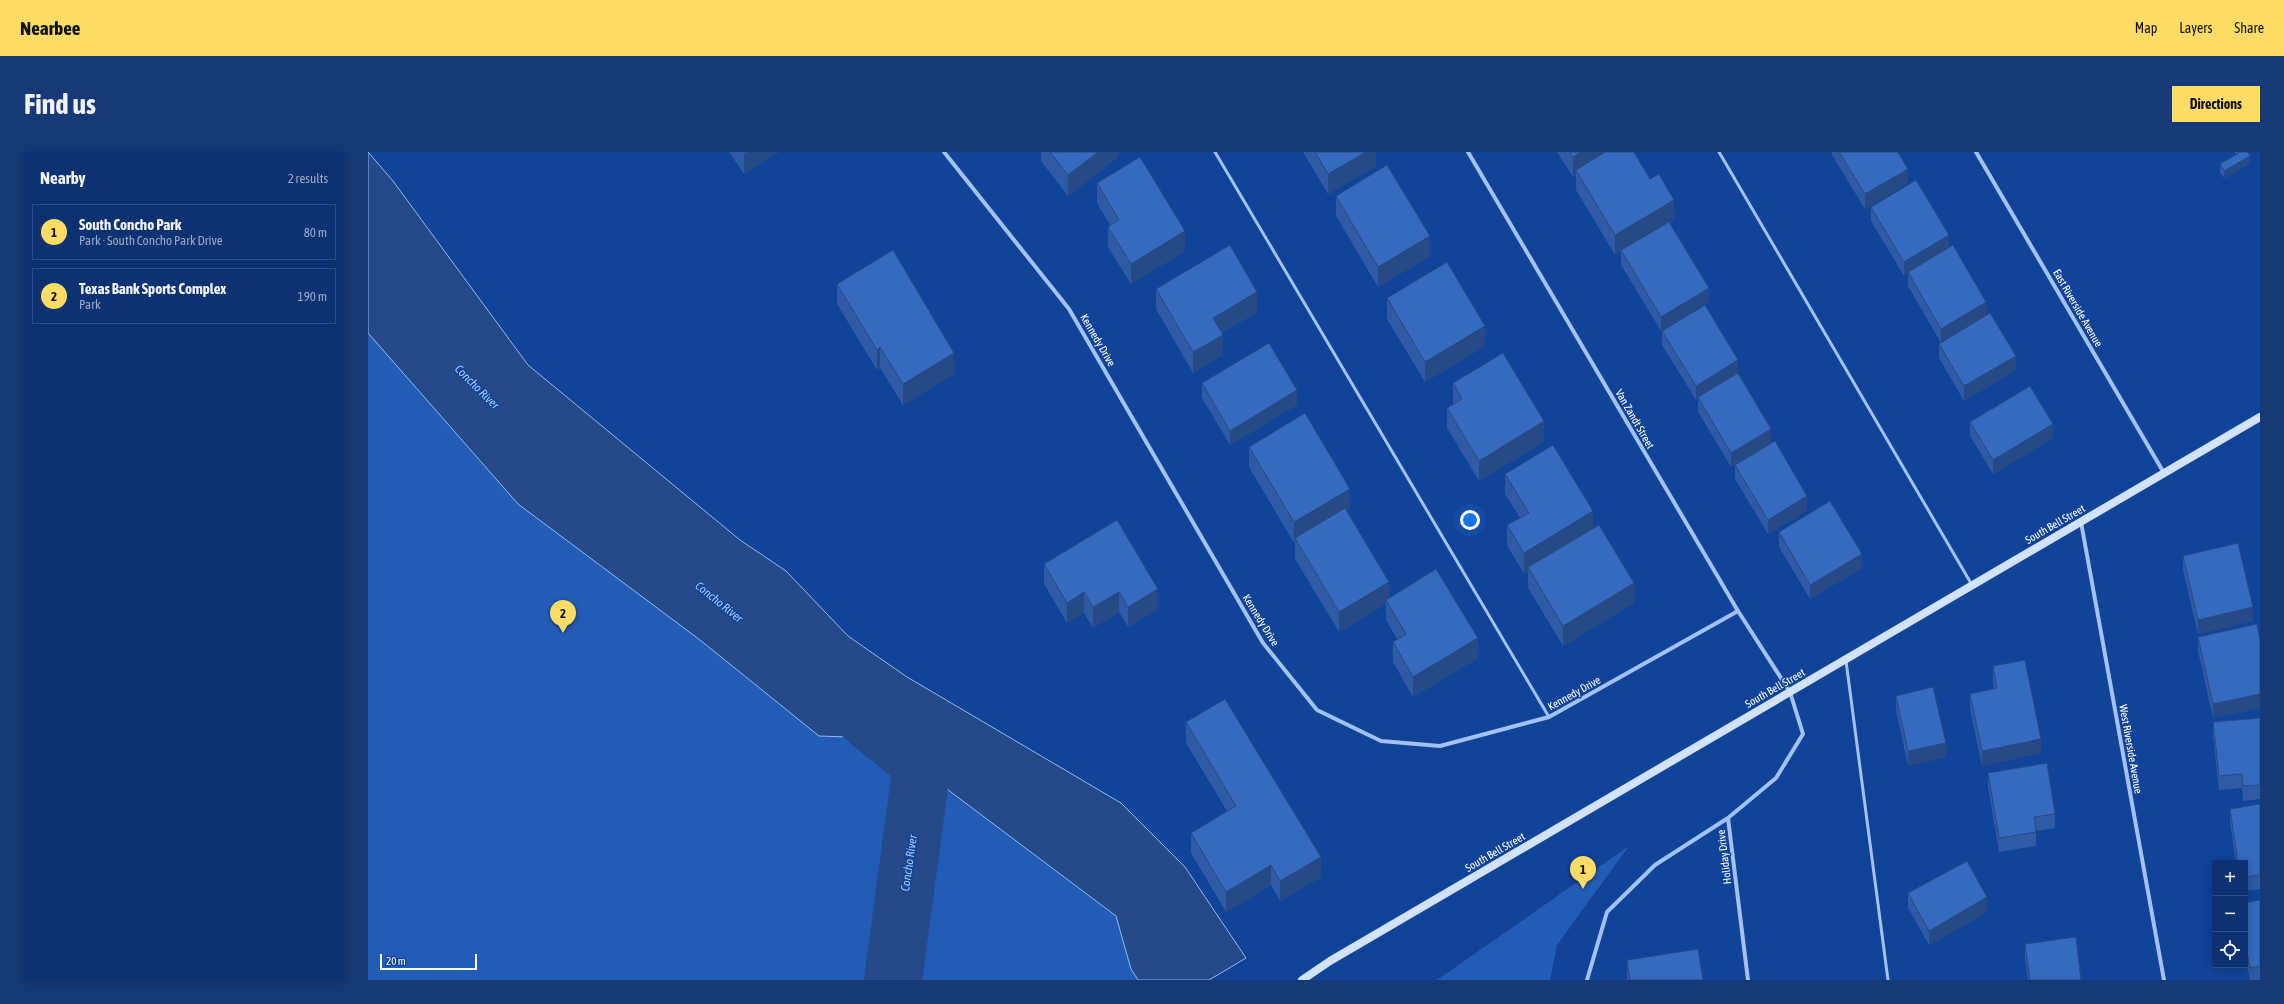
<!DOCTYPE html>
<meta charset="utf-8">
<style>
body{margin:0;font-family:"Asap Condensed",sans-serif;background:#163a77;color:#f1f3f6}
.controls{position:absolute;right:12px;bottom:12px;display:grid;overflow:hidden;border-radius:0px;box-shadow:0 2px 10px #0003}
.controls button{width:36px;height:36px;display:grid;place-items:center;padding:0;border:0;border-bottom:1px solid #2d4d84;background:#0d3272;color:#f1f3f6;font:20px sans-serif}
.scale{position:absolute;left:12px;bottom:10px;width:97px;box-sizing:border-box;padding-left:4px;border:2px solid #fff;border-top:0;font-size:11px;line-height:14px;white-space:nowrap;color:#fff;-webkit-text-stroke:3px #114398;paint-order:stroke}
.you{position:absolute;left:1102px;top:368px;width:14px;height:14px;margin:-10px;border:3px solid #fff;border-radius:50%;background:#1a73e8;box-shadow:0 0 0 6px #1a73e833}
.badge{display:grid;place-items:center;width:26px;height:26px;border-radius:50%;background:#ffdc65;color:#111;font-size:13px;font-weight:700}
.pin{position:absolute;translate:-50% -33px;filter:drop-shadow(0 1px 2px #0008)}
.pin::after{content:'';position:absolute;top:21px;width:14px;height:12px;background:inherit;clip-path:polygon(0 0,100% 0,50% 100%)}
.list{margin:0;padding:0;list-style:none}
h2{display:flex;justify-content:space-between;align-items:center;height:52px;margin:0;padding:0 16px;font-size:17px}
h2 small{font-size:13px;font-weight:400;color:#9aaac4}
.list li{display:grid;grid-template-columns:26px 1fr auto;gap:12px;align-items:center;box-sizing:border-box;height:56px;margin:0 8px 8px;padding:0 8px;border:1px solid #2d4d84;border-radius:0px}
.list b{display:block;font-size:15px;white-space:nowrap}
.list p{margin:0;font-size:13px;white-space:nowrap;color:#9aaac4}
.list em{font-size:13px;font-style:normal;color:#9aaac4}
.icon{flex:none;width:22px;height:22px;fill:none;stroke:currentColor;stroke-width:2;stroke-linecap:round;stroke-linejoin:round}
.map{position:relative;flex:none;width:1892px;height:828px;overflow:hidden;border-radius:0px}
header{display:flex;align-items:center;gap:24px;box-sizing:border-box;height:56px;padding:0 20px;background:#ffdc65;color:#111}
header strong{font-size:19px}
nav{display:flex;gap:22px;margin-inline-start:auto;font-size:14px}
.intro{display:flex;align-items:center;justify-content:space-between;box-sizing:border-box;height:96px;padding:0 24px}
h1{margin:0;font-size:28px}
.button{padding:10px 18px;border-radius:0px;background:#ffdc65;color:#111;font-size:14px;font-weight:700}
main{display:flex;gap:24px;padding:0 24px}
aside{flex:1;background:#0d3272;border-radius:0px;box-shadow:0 2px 10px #0003}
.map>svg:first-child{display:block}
.green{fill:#235cb7}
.water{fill:#244a89;stroke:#93bbf7}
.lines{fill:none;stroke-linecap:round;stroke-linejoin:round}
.river{stroke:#244a89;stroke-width:58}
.service{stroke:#a2c2f4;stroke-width:3}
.minor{stroke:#a2c2f4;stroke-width:4}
.secondary{stroke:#d2e2fd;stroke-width:8}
.wall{fill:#2e5ba3}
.shaded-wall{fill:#254a85}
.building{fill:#356abe;stroke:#254a85}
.labels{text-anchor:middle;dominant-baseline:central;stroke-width:3;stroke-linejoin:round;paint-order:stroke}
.street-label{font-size:11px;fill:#fff;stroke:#114398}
.water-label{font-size:12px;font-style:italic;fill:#aeccfa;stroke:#114398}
</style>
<header>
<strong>Nearbee</strong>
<nav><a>Map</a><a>Layers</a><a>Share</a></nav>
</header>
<div class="intro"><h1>Find us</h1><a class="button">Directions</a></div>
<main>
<aside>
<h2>Nearby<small>2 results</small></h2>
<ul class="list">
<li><span class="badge">1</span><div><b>South Concho Park</b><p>Park · South Concho Park Drive</p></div><em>80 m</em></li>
<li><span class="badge">2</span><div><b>Texas Bank Sports Complex</b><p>Park</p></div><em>190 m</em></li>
</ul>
</aside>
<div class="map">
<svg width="1892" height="828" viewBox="0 0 1892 828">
<rect width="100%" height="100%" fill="#114398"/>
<path class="green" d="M0,126L748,764L763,817L770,828H0Z
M1261,694L1189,793L1182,828H1069Z"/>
<path class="water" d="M0,0L25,29L160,213L372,388L418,419L480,484L539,525L753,651L817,715L878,806L841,828H770L763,817L748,764L511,586L451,584L332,488L150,352L0,181Z"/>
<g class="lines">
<path class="river" d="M497,566L554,612L525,828"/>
<path class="service" d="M847,0L1181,565
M1351,0L1604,433
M1478,509L1520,828"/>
<path class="minor" d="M576,0L701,157L895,491L949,558L1013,589L1072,594L1181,565L1370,459
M1100,0L1370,459L1422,540L1435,582L1408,626L1360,666L1380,828
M1608,0L1796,321
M1713,370L1796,828
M1219,828L1239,760L1287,713L1360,666"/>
<path class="secondary" d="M934,828L962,809L1892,265"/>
</g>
<path class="wall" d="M361,0H411L376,22Z
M673,0H751V4L700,44L673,9Z
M935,0H1008V14L960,42Z
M1189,0H1266L1306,68L1302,71L1341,150L1293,179L1253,113V100L1247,103L1208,38V23L1205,25Z
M1464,0H1530L1540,31L1497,57L1464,3Z
M1866,0H1880L1882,11L1856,26L1852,20V12L1868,3Z
M729,31L817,99L763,132L740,95V75L742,73L729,51Z
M968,44L1062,104L1010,135L968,64Z
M1503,55L1581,96L1618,163L1648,218L1596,249L1571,206V192L1573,191L1540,134V122L1536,124L1503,69Z
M469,132L586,222L535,253L512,216L509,218L469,152Z
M788,137L889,160L854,181L855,203L825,221L788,157Z
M1019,146L1117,194L1057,230L1019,167Z
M1294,179L1370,222L1403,291L1439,359L1400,382L1367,327V313L1363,315L1330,260V247L1328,248L1294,193Z
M834,231L929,253L862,293L834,246Z
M1085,231L1176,290L1111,329L1079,276V256L1085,252Z
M1602,270L1685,286L1625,322L1602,284Z
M881,295L982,357L979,359L1021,446L1110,506L1045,545L1025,510V490L1029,487L1018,468V452L971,480L927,407V390L926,391L881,315Z
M1137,322L1225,376L1266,451L1195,494L1160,436V419L1156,421L1139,394V373L1152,366L1137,342Z
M749,368L790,457L760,475L751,460L725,476L716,461L699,471L676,432V412Z
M1411,380L1494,416L1442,447L1411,395Z
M1815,404L1885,469L1830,482L1815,418Z
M1830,485L1892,489V556L1845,566L1830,499Z
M1625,514L1673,601L1614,614L1602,557V542L1626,537L1625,529Z
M1528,544L1578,605L1540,614L1528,558Z
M1892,566V647L1875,649L1874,636L1851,638L1845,584V570Z
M818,570L953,725L912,749L903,733L858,760L823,701V681L859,659L818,591Z
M1620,621L1687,662V676L1668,679V694L1631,700L1620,635Z
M1892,652V737L1877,739V711H1868L1862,671V657Z
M1540,741L1619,760L1561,793L1540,756Z
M1892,748V828H1882L1877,804V751Z
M1657,792L1713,828H1660L1657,806Z
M1259,808L1335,828H1259Z"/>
<path class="shaded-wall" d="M379,0H411L376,22V2Z
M730,0H751V4L700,44V23Z
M998,0H1008V14L960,42V22Z
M1213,0H1246L1208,18V23L1205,25V5Z
M1882,4V11L1856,26V19Z
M1540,17V31L1497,57V42Z
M1306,48V68L1253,100V98V100L1247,103V83Z
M817,79V99L763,132V112Z
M1581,83V97L1540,120V122L1536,124V110Z
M1062,84V104L1010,135V115Z
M1341,136V150L1293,179V165Z
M889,140V160L845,186V166Z
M1618,150V165L1573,191V177Z
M1117,174V194L1057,230V210Z
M855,183V203L825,221V200Z
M512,195V216L509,218V198Z
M586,201V222L535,253V232Z
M1648,204V218L1596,249V234Z
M1370,208V222L1330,245V247L1328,248V234Z
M929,238V253L862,293V279Z
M1176,269V290L1111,329V309Z
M1685,272V286L1625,322V308Z
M1403,277V291L1363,315V301Z
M982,337V357L929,389L927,386V390L926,391V370Z
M1439,344V359L1400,382V368Z
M1225,359V380L1160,415V419L1156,421V401Z
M1494,402V416L1442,447V433Z
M1021,430V450L1018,448V452L971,480V460Z
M1266,431V451L1195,494V474Z
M790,437V457L760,475V455Z
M716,440V461L699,471V451Z
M751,440V460L725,476V455Z
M1885,455V469L1830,482V468Z
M1110,486V506L1045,545V525Z
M1892,542V556L1845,566V552Z
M1673,587V601L1614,614V599Z
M1578,591V605L1540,614V599Z
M953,705V725L912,749V729Z
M903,713V733L858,760V740Z
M1619,745V760L1561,793V779Z"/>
<path class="building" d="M682,0H730L700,23Z
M947,0H998L960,22Z
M1201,0H1213L1205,5Z
M1237,0H1266L1282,27L1291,22L1306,48L1247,83L1208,18Z
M1471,0H1530L1540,17L1497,42Z
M1870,0H1880L1882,4L1856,19L1852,12L1871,1Z
M772,5L817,79L763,112L740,75L751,68L729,31Z
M1019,13L1062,84L1010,115L968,44Z
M1548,28L1581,83L1536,110L1503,55Z
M1301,70L1341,136L1293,165L1253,98Z
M862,93L889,140L845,166L855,183L825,200L788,137Z
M1585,93L1618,150L1573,177L1540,120Z
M525,98L586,201L535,232L512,195L509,198L469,132Z
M1079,110L1117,174L1057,210L1019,146Z
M1337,153L1370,208L1328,234L1294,179Z
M1622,161L1648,204L1596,234L1571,192Z
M901,191L929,238L862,279L834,231Z
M1135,201L1176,269L1111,309L1079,256L1094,247L1085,231Z
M1370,221L1403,277L1363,301L1330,245Z
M1662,234L1685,272L1625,308L1602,270Z
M937,261L982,337L926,370L881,295Z
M1407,289L1439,344L1400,368L1367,313Z
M1185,293L1225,359L1156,401L1139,373L1161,361L1137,322Z
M1462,349L1494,402L1442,433L1411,380Z
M977,356L1021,430L971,460L927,386Z
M749,368L790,437L760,455L751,440L725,455L716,440L699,451L676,412Z
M1231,373L1266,431L1195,474L1160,415Z
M1870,391L1885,455L1830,468L1815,404Z
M1068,417L1110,486L1045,525L1025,490L1038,482L1018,448Z
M1889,472L1892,489V542L1845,552L1830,485Z
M1657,508L1673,587L1614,599L1602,542L1629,536L1625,514Z
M1565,535L1578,591L1540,599L1528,544Z
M857,547L953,705L912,729L903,713L858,740L823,681L868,654L818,570Z
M1892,566V633L1875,634L1874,622L1851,624L1845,570Z
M1679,611L1687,662L1666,665L1668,680L1631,686L1620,621Z
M1892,652V723L1877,725V711H1870L1862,657Z
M1599,709L1619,745L1561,779L1540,741Z
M1892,748V814L1882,816L1877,790V751Z
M1708,785L1713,828H1662L1657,792Z
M1330,797L1335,828H1262L1259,808Z"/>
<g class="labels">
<g class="street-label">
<text transform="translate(1710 156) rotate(60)">East Riverside Avenue</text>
<text transform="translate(730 188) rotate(60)">Kennedy Drive</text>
<text transform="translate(1267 267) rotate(60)">Van Zandt Street</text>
<text transform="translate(1687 372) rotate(-30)">South Bell Street</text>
<text transform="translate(893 468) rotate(58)">Kennedy Drive</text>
<text transform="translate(1407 536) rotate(-30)">South Bell Street</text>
<text transform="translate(1206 541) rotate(-29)">Kennedy Drive</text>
<text transform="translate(1763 597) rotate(80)">West Riverside Avenue</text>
<text transform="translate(1127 700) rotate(-30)">South Bell Street</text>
<text transform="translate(1356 705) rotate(-97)">Holiday Drive</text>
</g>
<g class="water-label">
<text transform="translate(109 235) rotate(45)">Concho River</text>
<text transform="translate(351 450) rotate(39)">Concho River</text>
<text transform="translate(541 711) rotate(-82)">Concho River</text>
</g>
</g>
</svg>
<div class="controls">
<button>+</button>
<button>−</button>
<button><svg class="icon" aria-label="locate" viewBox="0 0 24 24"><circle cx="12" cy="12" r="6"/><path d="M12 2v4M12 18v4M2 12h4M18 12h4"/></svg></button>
</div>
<div class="scale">20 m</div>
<div class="you"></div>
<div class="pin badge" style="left:1215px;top:737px">1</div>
<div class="pin badge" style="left:195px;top:481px">2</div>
</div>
</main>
